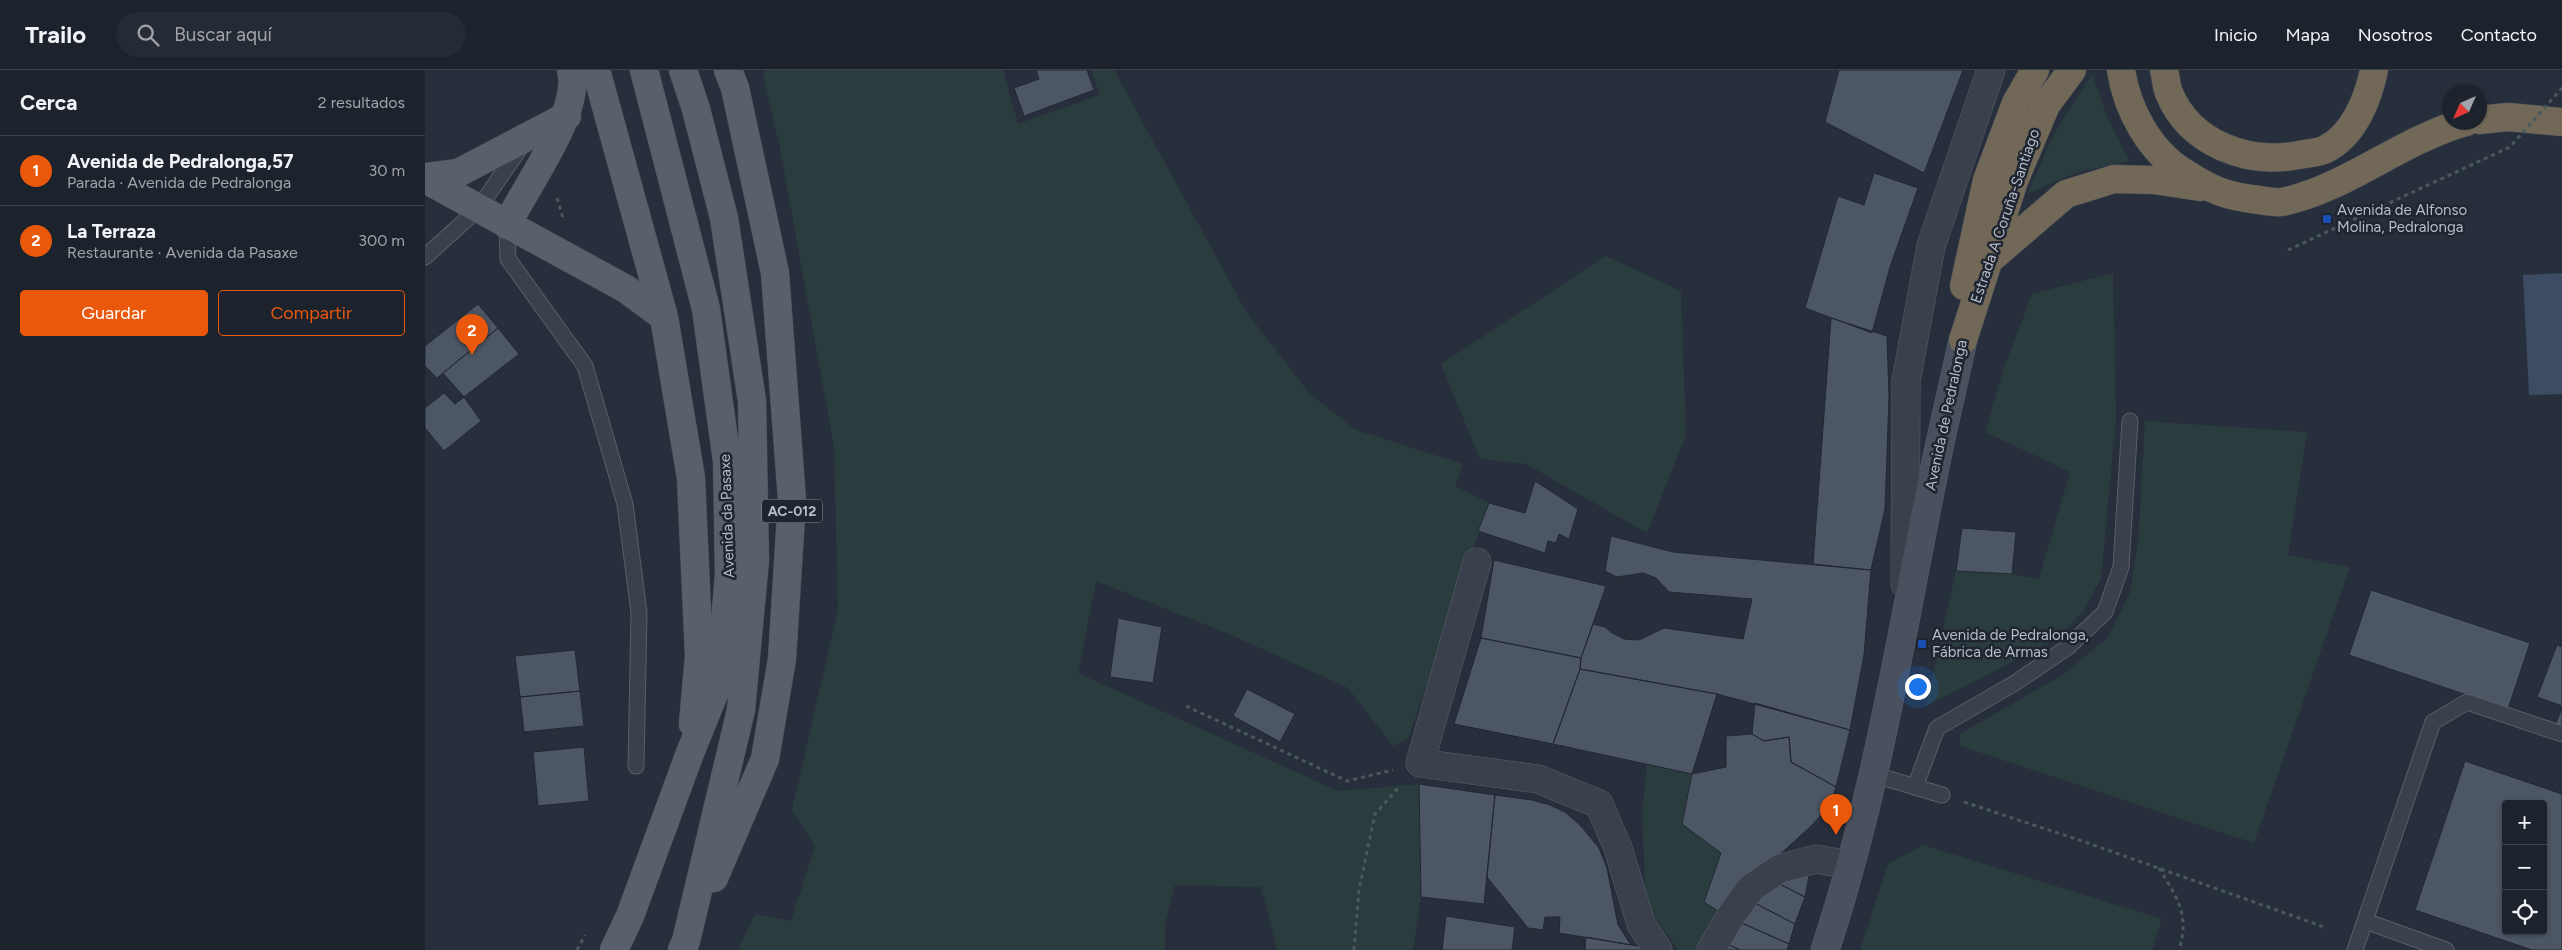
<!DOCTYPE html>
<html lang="es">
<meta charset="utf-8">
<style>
body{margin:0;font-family:Figtree,sans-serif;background:#252b35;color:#f1f3f6}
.controls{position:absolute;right:15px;bottom:15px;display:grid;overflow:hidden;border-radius:5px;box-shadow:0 1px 4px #0004}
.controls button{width:45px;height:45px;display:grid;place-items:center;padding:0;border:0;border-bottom:1px solid #3b4049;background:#1d232d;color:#f1f3f6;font:25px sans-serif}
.compass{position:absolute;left:2017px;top:15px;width:45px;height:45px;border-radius:50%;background:#1d232d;box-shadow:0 1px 4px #0004;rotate:225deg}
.you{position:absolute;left:1492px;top:616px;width:18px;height:18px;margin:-12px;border:4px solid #fff;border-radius:50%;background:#1a73e8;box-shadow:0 0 0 8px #1a73e833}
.badge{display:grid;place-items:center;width:32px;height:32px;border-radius:50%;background:#ea580c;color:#fff;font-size:16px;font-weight:700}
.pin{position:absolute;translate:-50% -41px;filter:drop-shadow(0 1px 2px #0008)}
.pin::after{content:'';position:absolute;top:26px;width:18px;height:15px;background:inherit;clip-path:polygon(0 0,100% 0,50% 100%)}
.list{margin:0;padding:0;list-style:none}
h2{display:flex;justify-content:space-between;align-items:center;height:65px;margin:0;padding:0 20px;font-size:21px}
h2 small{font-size:16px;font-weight:400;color:#a0a4aa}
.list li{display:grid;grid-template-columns:32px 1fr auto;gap:15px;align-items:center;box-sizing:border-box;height:70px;padding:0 20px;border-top:1px solid #3b4049}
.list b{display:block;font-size:19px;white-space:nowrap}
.list p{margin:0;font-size:16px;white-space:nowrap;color:#a0a4aa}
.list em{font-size:16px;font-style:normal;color:#a0a4aa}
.actions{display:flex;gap:10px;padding:15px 20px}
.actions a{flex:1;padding:11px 0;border:1px solid #ea580c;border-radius:5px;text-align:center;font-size:18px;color:#ea580c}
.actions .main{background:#ea580c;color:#fff}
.icon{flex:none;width:28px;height:28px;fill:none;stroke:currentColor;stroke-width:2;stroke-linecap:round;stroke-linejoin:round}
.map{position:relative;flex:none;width:2137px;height:880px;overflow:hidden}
header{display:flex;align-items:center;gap:30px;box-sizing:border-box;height:70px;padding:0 25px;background:#1d232d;border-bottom:1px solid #3b4049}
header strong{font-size:24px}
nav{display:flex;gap:28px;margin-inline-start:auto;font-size:18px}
.search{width:350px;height:45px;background:#252b35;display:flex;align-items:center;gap:12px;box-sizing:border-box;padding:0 18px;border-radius:28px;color:#a0a4aa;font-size:19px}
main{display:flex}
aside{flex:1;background:#1d232d}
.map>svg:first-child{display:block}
.green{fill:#2a3c3e}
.water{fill:#3e4c63}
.building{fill:#4d5664;stroke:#222833;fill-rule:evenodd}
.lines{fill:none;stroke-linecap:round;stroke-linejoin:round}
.lane-casing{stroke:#595f6a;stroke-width:17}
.street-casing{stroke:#595f6a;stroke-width:29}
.secondary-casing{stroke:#595f6a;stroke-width:29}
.primary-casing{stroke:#444a55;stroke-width:29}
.highway-casing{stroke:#464c57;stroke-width:29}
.path{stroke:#49595c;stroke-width:3;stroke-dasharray:4 4;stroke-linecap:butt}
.lane{stroke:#3b414c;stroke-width:15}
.street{stroke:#3b414c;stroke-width:28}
.secondary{stroke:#49515f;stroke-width:28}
.primary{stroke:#59606c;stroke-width:28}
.highway{stroke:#716858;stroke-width:28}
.path-bridge{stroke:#49595c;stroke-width:3;stroke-dasharray:4 4;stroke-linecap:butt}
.transit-dot{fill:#1a4fb4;stroke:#202631;stroke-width:2}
.labels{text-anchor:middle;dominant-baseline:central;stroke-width:5;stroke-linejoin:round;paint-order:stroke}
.shield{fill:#202631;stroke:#8a909a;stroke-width:1}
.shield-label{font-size:14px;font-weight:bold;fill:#b7bdc7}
.poi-label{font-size:15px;fill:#b7bdc7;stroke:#202631;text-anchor:start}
.street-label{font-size:15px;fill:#b7bdc7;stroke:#202631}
</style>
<header>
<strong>Trailo</strong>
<div class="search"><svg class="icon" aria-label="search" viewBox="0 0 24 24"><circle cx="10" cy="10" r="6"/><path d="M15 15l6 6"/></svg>Buscar aquí</div>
<nav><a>Inicio</a><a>Mapa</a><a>Nosotros</a><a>Contacto</a></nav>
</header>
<main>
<aside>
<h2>Cerca<small>2 resultados</small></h2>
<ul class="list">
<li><span class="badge">1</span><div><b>Avenida de Pedralonga,57</b><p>Parada · Avenida de Pedralonga</p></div><em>30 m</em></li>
<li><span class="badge">2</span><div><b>La Terraza</b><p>Restaurante · Avenida da Pasaxe</p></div><em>300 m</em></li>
</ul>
<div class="actions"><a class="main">Guardar</a><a>Compartir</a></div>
</aside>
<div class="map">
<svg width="2137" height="880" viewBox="0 0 2137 880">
<rect width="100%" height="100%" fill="#272f3c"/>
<path class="green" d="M341,0H578L593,54L675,25L666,0H689L822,243L885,324L931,360L1038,394L1030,416L1064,433L983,669L968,676L923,618L804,564L671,511L653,603L913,721L994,714L996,827L988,880H852L836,817L750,815L740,853V880H313L330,844L366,851L390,776L367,740L413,540L409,377L355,78L338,6Z
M1667,4L1683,49L1704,91L1653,102L1602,124L1629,64Z
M1181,186L1256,221L1261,365L1222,463L1101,394L1055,389L1016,294Z
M1688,203L1691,348L1676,509L1659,540L1632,569L1501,636L1531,501L1587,504L1614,509L1645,402L1560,362L1579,298L1607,224Z
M1720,351L1882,362L1863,485L1925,497L1829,773L1535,676V664L1639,604L1683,567L1705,522L1713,474Z
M1222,694L1267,704L1257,754L1296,783L1280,831L1293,841L1276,880H1253L1221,835L1217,743Z
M1498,775L1737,849L1727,880H1435L1463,794Z"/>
<path class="water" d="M2137,203V324L2104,325L2098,205Z"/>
<path class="building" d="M611,0H662L669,20L599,46L589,18L614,9Z
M1414,0H1538L1499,103L1400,52Z
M1449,103L1493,118L1465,197L1447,263L1380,238L1413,126L1439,135Z
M53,234L73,258L12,308L0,296V276Z
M1406,248L1462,266L1464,327L1460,439L1446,500L1388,494Z
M73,258L94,284L39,327L18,303Z
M19,323L30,334L39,327L56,351L19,381L0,358V338Z
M1110,411L1153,439L1144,469L1134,464L1131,473L1123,471L1120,483L1053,461L1064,433L1100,443Z
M1537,458L1591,462L1587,504L1531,501Z
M1186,466L1248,482L1446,500L1439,585L1425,660L1292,624L1155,599L1156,588L1168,554L1180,557L1187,563L1199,569L1214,570L1239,558L1318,569L1327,529L1244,522L1231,508L1218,503L1192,507L1180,501Z
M1069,490L1181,516L1156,588L1056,568Z
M1946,520L2105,573L2083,639L1924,585Z
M693,548L737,557L728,613L685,607Z
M1056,568L1156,588L1155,599L1128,674L1029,654Z
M2132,575L2137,577V636L2112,627Z
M150,580L155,621L95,627L90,586Z
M1155,599L1292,624L1267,704L1128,674Z
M822,619L870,644L855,672L808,646Z
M155,621L159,656L99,662L95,627Z
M1330,633L1425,660L1411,717L1366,692L1364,667L1339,671L1327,664Z
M2137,638V661L2129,658Z
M1327,664L1339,671L1364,667L1366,692L1411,717L1405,736L1384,758L1293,841L1279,832L1296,783L1257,754L1267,704L1301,697V666Z
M159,677L164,731L113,736L108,682Z
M2040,691L2137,724V880H2107L1990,840ZM2081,734H2118V861H2081Z
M994,714L1070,725L1059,834L996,827Z
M1070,725L1107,730L1125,735L1140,742L1156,756L1174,778L1182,798L1193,855L1206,875L1134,863L1135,847H1120L1118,860L1103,858L1062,807Z
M1367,804L1384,806L1380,827L1349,811Z
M1349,811L1380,827L1370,854L1322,829Z
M1322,829L1370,854L1364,874L1310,850Z
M1021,846L1090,857L1087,880H1015H1017Z
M1310,850L1364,874L1362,880H1315L1298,872Z
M1161,867L1218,877L1220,880H1160Z
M1298,872L1315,880H1295Z"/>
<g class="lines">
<g class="lane-casing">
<path id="lane" d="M82,155L83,189L160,296L200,434L214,543L211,696
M0,187L53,139L98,74
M1447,704L1517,725
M1490,717L1512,658L1590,613L1643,577L1680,542L1696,497L1705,351
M1940,851L2021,880
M1930,880L2008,652L2042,632L2137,664"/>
</g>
<g class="street-casing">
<path id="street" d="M1052,492L995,693L1113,709L1174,734L1193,778L1216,854L1233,880
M1480,514L1481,311L1506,176L1566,0
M1286,880L1307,844L1326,818L1354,799L1391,789L1425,795"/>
</g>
<g class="secondary-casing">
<path id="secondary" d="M1400,880C1451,726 1476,566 1508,407C1517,361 1528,316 1538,270"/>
</g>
<g class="primary-casing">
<path id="primary" d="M171,0L239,247L266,408L274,586L268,654
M0,107L33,103L142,46
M0,109L201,219L239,247
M82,155C101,115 157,42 146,0
M289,808L340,689L357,589L367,430L350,203L310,18L303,0
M189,880L205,846L265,683L295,609L304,505L302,391L281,239L219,0
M257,880L261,871L316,640L330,490L327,331L299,148L271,39L258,0"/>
</g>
<g class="highway-casing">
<path id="highway" d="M1696,0C1702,40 1725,82 1760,103C1788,121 1801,126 1834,130C1841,131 1850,133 1857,132C1905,122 1945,94 1988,73C2005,65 2023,56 2041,52
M1739,0C1741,7 1741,16 1744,23C1765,74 1823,95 1874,85C1882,83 1894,83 1901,79C1929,65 1943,29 1949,0
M2054,50L2083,47L2137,52
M1563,191L1641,124L1689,109L1729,110L1775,117
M1539,216L1562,110L1591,33L1610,0
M1538,270L1589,111L1621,35L1647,0"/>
</g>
<path class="path" d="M132,128L138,148
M761,636L922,711L968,700
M1539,732L1660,772L1902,858
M1734,798C1752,828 1765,844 1754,880
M152,880L160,865
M929,880L934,820L950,744L975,716"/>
<use href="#lane" class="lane"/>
<use href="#street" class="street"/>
<use href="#secondary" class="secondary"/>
<use href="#primary" class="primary"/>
<use href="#highway" class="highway"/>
<path class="path-bridge" d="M1863,180L2085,77L2137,18"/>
</g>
<g class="transit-dot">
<rect x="1897" y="144" width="10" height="10" rx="2.5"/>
<rect x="1492" y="569" width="10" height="10" rx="2.5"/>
</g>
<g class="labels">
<rect class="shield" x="337" y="429.5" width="60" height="23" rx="4"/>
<g class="shield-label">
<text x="367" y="441">AC-012</text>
</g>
<g class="poi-label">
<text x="1912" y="140">Avenida de Alfonso<tspan x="1912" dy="17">Molina, Pedralonga</tspan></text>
<text x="1507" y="565">Avenida de Pedralonga,<tspan x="1507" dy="17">Fábrica de Armas</tspan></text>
</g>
<g class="street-label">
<text transform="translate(1580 146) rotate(-71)">Estrada A Coruña-Santiago</text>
<text transform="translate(1521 345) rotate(-78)">Avenida de Pedralonga</text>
<text transform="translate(302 446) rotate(-92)">Avenida da Pasaxe</text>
</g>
</g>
</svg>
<div class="controls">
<button>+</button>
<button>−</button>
<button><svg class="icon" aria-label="locate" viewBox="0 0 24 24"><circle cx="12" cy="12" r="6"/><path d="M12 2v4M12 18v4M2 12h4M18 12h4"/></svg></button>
</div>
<svg class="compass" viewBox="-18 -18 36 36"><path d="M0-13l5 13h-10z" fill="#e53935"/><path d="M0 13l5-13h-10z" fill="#a0a4aa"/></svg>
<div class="you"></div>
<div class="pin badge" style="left:1411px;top:765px">1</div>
<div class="pin badge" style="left:47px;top:285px">2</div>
</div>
</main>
